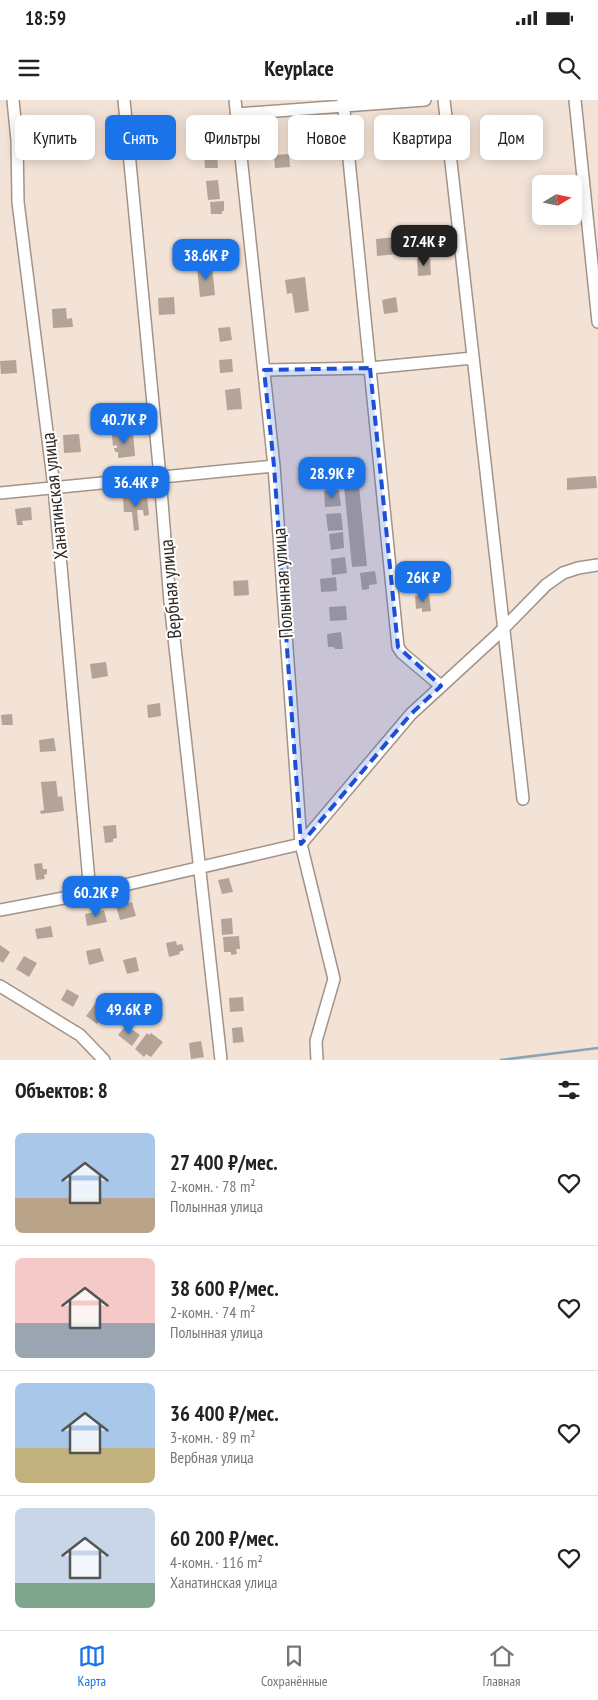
<!DOCTYPE html>
<html lang="ru">
<head>
<meta charset="utf-8">
<style>
	body { margin:0; font-family:"PT Sans Narrow",sans-serif; background:#f6f6f6; color:#222; height:100vh; display:flex; flex-direction:column; font-size:19px; white-space:nowrap }
	* { box-sizing:border-box; margin:0 }
	p { font-size:16px; color:#767676 }
	.icon { flex:none; width:28px; height:28px; fill:none; stroke:currentColor; stroke-width:2; stroke-linecap:round; stroke-linejoin:round }
	.map { position:relative; height:960px; overflow:hidden }
	.panel { display:flex; flex-direction:column; background:#fff; flex:1 }
	.panel>* { flex:none }
	.top-card { position:absolute; left:15px; top:15px; width:569px; height:45px; display:flex; gap:10px }
	.needle { width:32px; rotate:80deg }
	.buttons { position:absolute; left:532px; top:75px; display:grid; gap:10px }
	.buttons a { display:grid; place-items:center; width:50px; height:50px; border-radius:8px; background:#fff; box-shadow:0 2px 12px #0003; font-size:25px }
	.price { position:absolute; translate:-50% -42px; padding:0 11px; border-radius:10px; background:#1a73e8; color:#fff; font-size:16px; line-height:32px; filter:drop-shadow(0 1px 2px #0008) }
	.price::after { content:''; position:absolute; left:50%; top:30px; width:15px; height:11px; margin-left:-8px; background:inherit; clip-path:polygon(0 0,100% 0,50% 100%) }
	.price.selected { background:#222; color:#fff }
	ul { padding:0; list-style:none }
	li { display:flex; align-items:center; gap:15px; height:125px; padding:0 15px }
	li+li { border-top:1px solid #e0e0e0 }
	li span { display:grid; place-items:center; flex:none; width:140px; height:100px; border-radius:8px; color:#555 }
	li>.icon { margin-inline-start:auto }
	span .icon { width:60px; height:60px; fill:#fffc; stroke-width:1 }
	li b { font-size:21px }
	h2 { display:flex; justify-content:space-between; align-items:center; height:60px; padding:0 15px; font-size:21px }
	.tag { padding:0 18px; border-radius:8px; background:#fff; box-shadow:0 2px 12px #0003; font-size:18px; line-height:45px }
	.tag.selected { background:#1a73e8; color:#fff }
	.status { display:flex; justify-content:space-between; align-items:center; height:35px; padding:0 25px; background:#fff; direction:ltr }
	.status svg { height:14px; fill:currentColor }
	header { display:flex; justify-content:space-between; align-items:center; height:65px; padding:0 15px; background:#fff; font-size:22px; font-weight:600 }
	.tabs { display:flex; justify-content:space-around; align-items:center; height:70px; border-top:1px solid #e0e0e0; background:#fff; font-size:14px; color:#767676 }
	.tabs a { display:grid; justify-items:center; gap:2px }
	.tabs .selected { color:#1a73e8 }
	.map>svg:first-child { display:block }
</style>
</head>
<body>
<div class="status"><b>18:59</b><svg viewBox="0 0 49 12"><path d="M0 12V9h3v3zM5 12V6h3v6zM10 12V3h3v9zM15 12V0h3v12zM26 1h20v11H26zM47 4h2v5h-2z"/></svg></div>
<header><svg class="icon" aria-label="menu" viewBox="0 0 24 24"><path d="M4 6h16M4 12h16M4 18h16"/></svg>Keyplace<svg class="icon" aria-label="search" viewBox="0 0 24 24"><circle cx="10" cy="10" r="6"/><path d="M15 15l6 6"/></svg></header>
<div class="map">
<svg width="598" height="960" viewBox="0 0 598 960">
	<rect width="100%" height="100%" fill="#f3e2d6"/>
	<g fill="none" stroke-linecap="round" stroke-linejoin="round">
		<path stroke="#88a4b9" stroke-width="2.5" d="M 501,960 L 598,948"/>
	</g>
	<path fill="#b4a498" d="M 213,23 L 214,38 L 199,39 L 198,24 Z
		M 217,50 L 218,68 L 205,68 L 204,51 Z
		M 289,54 L 290,67 L 275,68 L 274,55 Z
		M 218,80 L 220,99 L 208,100 L 206,81 Z
		M 224,101 L 224,111 L 222,111 L 222,114 L 211,114 L 210,102 Z
		M 396,137 L 398,154 L 377,156 L 376,139 Z
		M 430,158 L 431,175 L 418,176 L 417,159 Z
		M 212,166 L 215,195 L 200,197 L 197,167 Z
		M 305,177 L 309,211 L 295,213 L 292,193 L 287,194 L 285,180 Z
		M 174,197 L 175,214 L 159,215 L 158,198 Z
		M 396,197 L 398,212 L 384,214 L 382,200 Z
		M 66,208 L 67,219 L 72,218 L 73,227 L 53,228 L 52,209 Z
		M 230,227 L 232,240 L 220,242 L 218,228 Z
		M 232,259 L 233,272 L 220,273 L 219,260 Z
		M 16,260 L 17,273 L 1,274 L 0,261 Z
		M 240,288 L 242,309 L 227,310 L 225,290 Z
		M 133,333 L 135,356 L 118,358 L 118,352 L 115,352 L 114,348 L 117,348 L 117,345 L 113,346 L 112,335 Z
		M 79,334 L 81,352 L 64,353 L 63,335 Z
		M 359,362 L 361,379 L 346,380 L 344,364 Z
		M 596,376 L 597,388 L 567,390 L 567,378 Z
		M 359,385 L 367,466 L 352,467 L 344,386 Z
		M 339,390 L 341,406 L 325,407 L 324,391 Z
		M 147,396 L 149,415 L 144,416 L 143,410 L 137,410 L 139,430 L 134,431 L 132,412 L 124,412 L 123,398 Z
		M 31,407 L 32,420 L 22,421 L 23,425 L 17,425 L 15,409 Z
		M 341,413 L 343,430 L 328,431 L 326,414 Z
		M 343,432 L 344,448 L 331,450 L 329,434 Z
		M 345,457 L 347,473 L 332,475 L 331,459 Z
		M 375,471 L 377,484 L 369,485 L 369,489 L 362,490 L 360,473 Z
		M 336,477 L 337,491 L 321,492 L 320,479 Z
		M 248,480 L 249,495 L 234,496 L 233,481 Z
		M 429,494 L 431,511 L 422,512 L 422,508 L 416,509 L 415,496 Z
		M 346,506 L 347,520 L 330,521 L 329,507 Z
		M 341,532 L 343,549 L 335,549 L 334,547 L 328,547 L 327,534 Z
		M 106,562 L 108,576 L 92,579 L 90,564 Z
		M 160,603 L 161,616 L 148,618 L 147,605 Z
		M 12,614 L 13,625 L 2,625 L 1,615 Z
		M 54,638 L 56,651 L 40,652 L 39,640 Z
		M 56,681 L 58,697 L 62,696 L 64,711 L 41,714 L 40,711 L 44,710 L 41,682 Z
		M 116,725 L 117,738 L 113,739 L 113,742 L 105,743 L 103,726 Z
		M 42,763 L 43,769 L 47,769 L 47,774 L 44,775 L 45,779 L 36,780 L 34,764 Z
		M 229,778 L 233,792 L 222,794 L 218,780 Z
		M 132,802 L 136,816 L 120,820 L 116,806 Z
		M 104,810 L 107,822 L 87,826 L 85,814 Z
		M 232,818 L 233,834 L 222,835 L 221,819 Z
		M 51,826 L 53,837 L 37,839 L 35,829 Z
		M 239,836 L 240,849 L 236,849 L 237,854 L 231,855 L 231,852 L 224,852 L 223,837 Z
		M 176,841 L 177,845 L 182,844 L 184,850 L 179,852 L 180,854 L 169,857 L 166,843 Z
		M 0,845 L 10,852 L 3,863 L 0,861 Z
		M 100,848 L 104,861 L 89,865 L 86,851 Z
		M 24,856 L 37,863 L 29,877 L 16,869 Z
		M 136,857 L 139,871 L 127,874 L 123,860 Z
		M 67,889 L 79,896 L 73,907 L 61,900 Z
		M 243,897 L 244,911 L 230,912 L 229,898 Z
		M 95,904 L 106,911 L 97,924 L 86,916 Z
		M 126,925 L 140,935 L 132,946 L 118,935 Z
		M 242,927 L 244,942 L 233,943 L 232,928 Z
		M 147,933 L 149,935 L 151,933 L 163,942 L 151,957 L 146,954 L 144,957 L 135,949 Z
		M 201,941 L 204,957 L 191,959 L 189,943 Z"/>
	<g fill="none" stroke-linecap="round" stroke-linejoin="round">
		<defs>
			<path id="minor" d="M 13,0 L 17,40 L 18,102 L 54,387 L 90,793
				M 124,0 L 160,377 L 170,502 L 221,960
				M 235,0 L 274,366 L 301,744 L 334,879 L 316,941 L 317,960
				M 343,0 L 398,547 L 402,553 L 441,586
				M 444,0 L 523,699
				M 575,0 L 598,222
				M 237,14 L 425,0
				M 264,270 L 370,268 L 473,258
				M 0,393 L 274,366
				M 0,810 L 90,793 L 301,744 L 411,614 L 497,535 L 546,485 L 563,473 L 578,468 L 598,465
				M 0,886 L 80,935 L 104,960"/>
		</defs>
		<use href="#minor" stroke="#a39388" stroke-width="14"/>
		<use href="#minor" stroke="#fff" stroke-width="11"/>
	</g>
	<path fill="#1d4ed8" fill-opacity="0.2" stroke="#1d4ed8" stroke-width="4" stroke-dasharray="10 6" stroke-linejoin="round" d="M 370,268 L 398,547 L 441,586 L 411,614 L 301,744 L 274,366 L 264,270 Z"/>
	<g text-anchor="middle" dominant-baseline="central" stroke-width="4" stroke-linejoin="round" paint-order="stroke">
		<g font-size="19" fill="#2d2722" stroke="#fff">
			<text transform="translate(54 396) rotate(-96)">Ханатинская улица</text>
			<text transform="translate(282 483) rotate(-94)">Полынная улица</text>
			<text transform="translate(170 489) rotate(-95)">Вербная улица</text>
		</g>
	</g>
</svg>
<div class="buttons">
<a><svg class="needle" viewBox="-14 -14 28 28"><path d="M0-13l5 13h-10z" fill="#e53935"/><path d="M0 13l5-13h-10z" fill="#767676"/></svg></a>
</div>
<b class="price selected" style="left:424px;top:167px">27.4K ₽</b>
<b class="price" style="left:206px;top:181px">38.6K ₽</b>
<b class="price" style="left:124px;top:345px">40.7K ₽</b>
<b class="price" style="left:332px;top:399px">28.9K ₽</b>
<b class="price" style="left:136px;top:408px">36.4K ₽</b>
<b class="price" style="left:423px;top:503px">26K ₽</b>
<b class="price" style="left:96px;top:818px">60.2K ₽</b>
<b class="price" style="left:129px;top:935px">49.6K ₽</b>
<div class="top-card">
<a class="tag">Купить</a>
<a class="tag selected">Снять</a>
<a class="tag">Фильтры</a>
<a class="tag">Новое</a>
<a class="tag">Квартира</a>
<a class="tag">Дом</a>
</div>
</div>
<section class="panel">
<h2>Объектов: 8<svg class="icon" aria-label="filters" viewBox="0 0 24 24"><path d="M4 7h16M4 17h16"/><circle cx="9" cy="7" r="2"/><circle cx="15" cy="17" r="2"/></svg></h2>
<ul>
<li><span style="background:linear-gradient(#a9c7e8 65%,#b9a48a 0)"><svg class="icon" aria-label="home" viewBox="0 0 24 24"><path d="M3 11l9-7 9 7M6 9v11h12V9"/></svg></span><div><b>27 400 ₽/мес.</b><p>2-комн. · 78 m²</p><p>Полынная улица</p></div><svg class="icon" aria-label="heart" viewBox="0 0 24 24"><path d="M12 20l-8-8c-3-5 5-10 8-4 3-6 11-1 8 4z"/></svg></li>
<li><span style="background:linear-gradient(#f6c9c9 65%,#9aa5b1 0)"><svg class="icon" aria-label="home" viewBox="0 0 24 24"><path d="M3 11l9-7 9 7M6 9v11h12V9"/></svg></span><div><b>38 600 ₽/мес.</b><p>2-комн. · 74 m²</p><p>Полынная улица</p></div><svg class="icon" aria-label="heart" viewBox="0 0 24 24"><path d="M12 20l-8-8c-3-5 5-10 8-4 3-6 11-1 8 4z"/></svg></li>
<li><span style="background:linear-gradient(#a9c7e8 65%,#c2b280 0)"><svg class="icon" aria-label="home" viewBox="0 0 24 24"><path d="M3 11l9-7 9 7M6 9v11h12V9"/></svg></span><div><b>36 400 ₽/мес.</b><p>3-комн. · 89 m²</p><p>Вербная улица</p></div><svg class="icon" aria-label="heart" viewBox="0 0 24 24"><path d="M12 20l-8-8c-3-5 5-10 8-4 3-6 11-1 8 4z"/></svg></li>
<li><span style="background:linear-gradient(#c9d6e8 75%,#7fa58c 0)"><svg class="icon" aria-label="home" viewBox="0 0 24 24"><path d="M3 11l9-7 9 7M6 9v11h12V9"/></svg></span><div><b>60 200 ₽/мес.</b><p>4-комн. · 116 m²</p><p>Ханатинская улица</p></div><svg class="icon" aria-label="heart" viewBox="0 0 24 24"><path d="M12 20l-8-8c-3-5 5-10 8-4 3-6 11-1 8 4z"/></svg></li>
</ul>
</section>
<nav class="tabs">
<a class="selected"><svg class="icon" aria-label="map" viewBox="0 0 24 24"><path d="M3 6l6-2 6 2 6-2v14l-6 2-6-2-6 2zM9 4v14M15 6v14"/></svg>Карта</a>
<a><svg class="icon" aria-label="saved" viewBox="0 0 24 24"><path d="M7 4h10v16l-5-4-5 4z"/></svg>Сохранённые</a>
<a><svg class="icon" aria-label="home" viewBox="0 0 24 24"><path d="M3 11l9-7 9 7M6 9v11h12V9"/></svg>Главная</a>
</nav>
</body>
</html>
